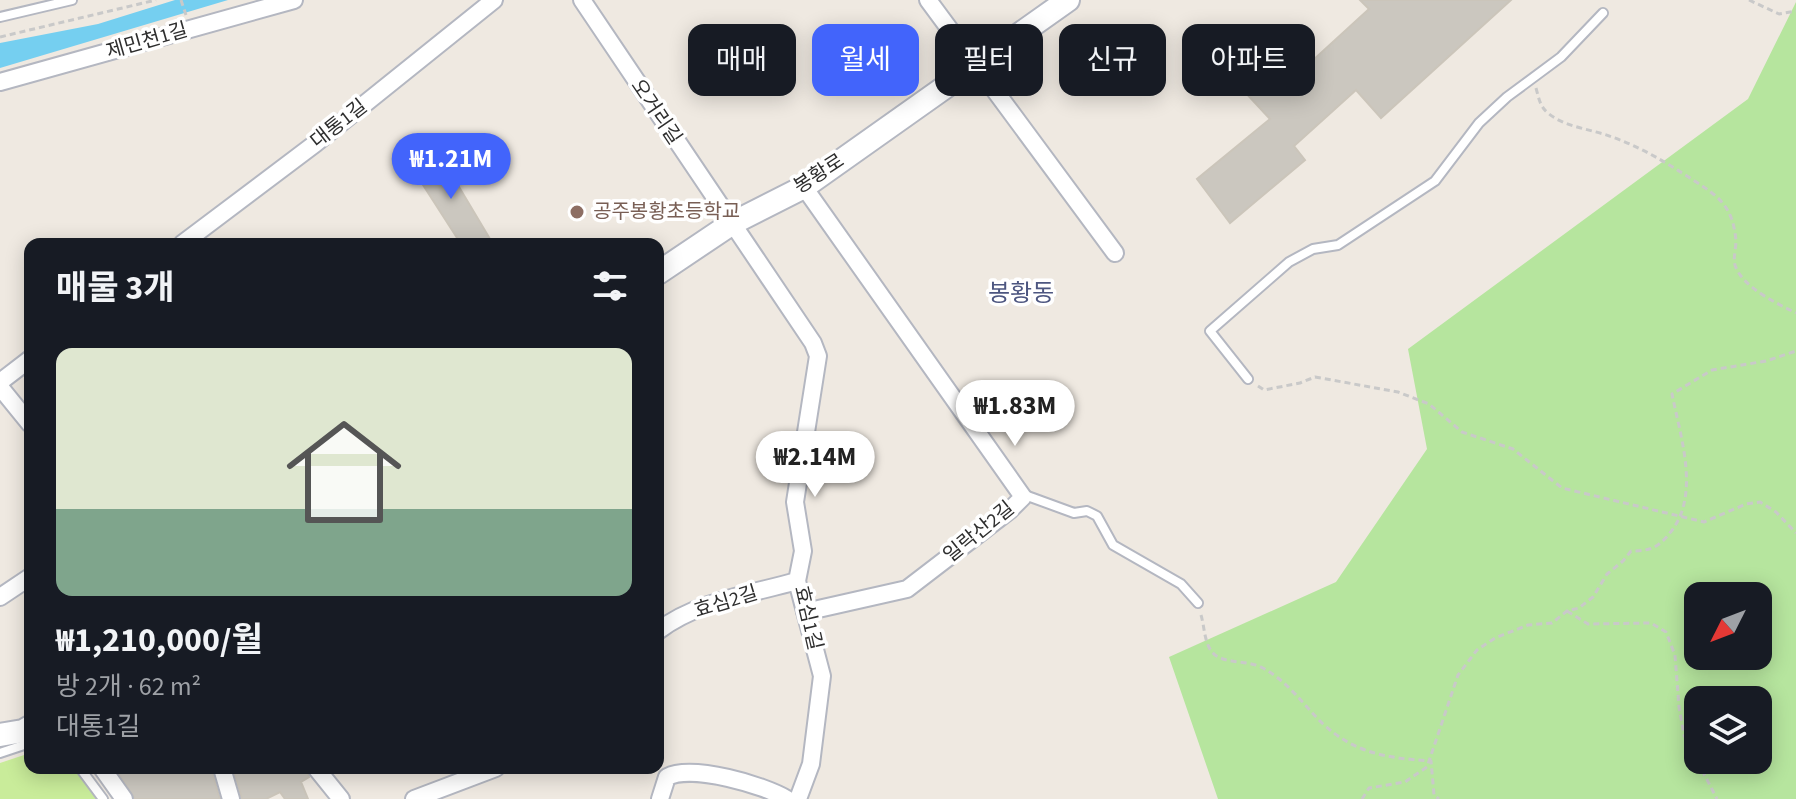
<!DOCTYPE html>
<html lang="ko">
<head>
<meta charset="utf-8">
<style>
	body { margin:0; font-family:"Source Sans 3","Noto Sans KR",sans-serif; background:#242831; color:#f1f3f6; height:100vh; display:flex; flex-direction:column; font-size:30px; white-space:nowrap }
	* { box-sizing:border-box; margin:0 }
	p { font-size:26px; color:#9ea1a6 }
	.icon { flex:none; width:44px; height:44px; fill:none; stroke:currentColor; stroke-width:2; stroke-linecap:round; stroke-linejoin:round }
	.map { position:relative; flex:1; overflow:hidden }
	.drawer { position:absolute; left:24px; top:238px; width:640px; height:536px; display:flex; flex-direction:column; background:#171b24; border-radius:16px; box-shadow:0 4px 20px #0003 }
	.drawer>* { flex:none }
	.guide { position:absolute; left:688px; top:24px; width:760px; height:72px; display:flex; gap:16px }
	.needle { width:52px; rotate:228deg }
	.fabs { position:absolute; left:1684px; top:582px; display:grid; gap:16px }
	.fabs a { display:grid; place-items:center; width:88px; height:88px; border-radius:16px; background:#171b24; box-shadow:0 4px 20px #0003; font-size:40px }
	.price { position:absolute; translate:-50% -68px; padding:0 18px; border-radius:28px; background:#fff; color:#222; font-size:26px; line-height:52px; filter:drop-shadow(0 2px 4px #0008) }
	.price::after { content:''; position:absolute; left:50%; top:48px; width:24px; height:18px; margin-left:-12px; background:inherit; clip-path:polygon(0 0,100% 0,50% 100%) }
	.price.active { background:#4264fb; color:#fff }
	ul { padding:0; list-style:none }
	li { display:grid; align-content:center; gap:16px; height:424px; padding:0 32px }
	li span { display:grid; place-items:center; height:248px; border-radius:16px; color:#555 }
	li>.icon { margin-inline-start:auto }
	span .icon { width:144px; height:144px; fill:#fffc; stroke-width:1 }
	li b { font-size:34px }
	h2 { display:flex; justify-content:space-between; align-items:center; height:96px; padding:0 32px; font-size:34px }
	.pill { padding:0 28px; border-radius:16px; background:#171b24; box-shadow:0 4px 20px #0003; font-size:28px; line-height:72px }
	.pill.active { background:#4264fb; color:#fff }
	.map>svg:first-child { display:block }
</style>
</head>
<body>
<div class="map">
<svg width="1796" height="799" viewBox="0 0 1796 799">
	<rect width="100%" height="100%" fill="#efe9e1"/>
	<path fill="#b6e59e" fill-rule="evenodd" d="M 1796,2 L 1796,799 L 1218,799 L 1169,657 L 1336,582 L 1427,449 L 1408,349 L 1748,99 ZM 1698,596 L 1758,596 L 1758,656 L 1698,656 ZM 1698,700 L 1758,700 L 1758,760 L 1698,760 Z"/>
	<path fill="#c9ec9a" d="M 30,753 L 30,768 L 73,768 L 98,799 L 0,799 L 0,763 Z"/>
	<path fill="#75cff0" d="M 175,0 L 228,0 L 0,68 L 0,43 L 98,24 Z"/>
	<path fill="#cbc7bf" stroke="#cbc5ba" stroke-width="2" d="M 1360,0 L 1511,0 L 1381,118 L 1356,90 L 1294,146 L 1305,160 L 1230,223 L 1197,179 L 1270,119 L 1231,77 L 1282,31 L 1311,62 L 1369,9 Z
		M 437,150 L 493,244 L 461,244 L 414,171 Z
		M 115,768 L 211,768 L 220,799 L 135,799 Z
		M 233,768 L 305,768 L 309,777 L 301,782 L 308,799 L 285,799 L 280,792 L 266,799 L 242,799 Z"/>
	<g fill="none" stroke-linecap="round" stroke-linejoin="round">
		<defs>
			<path id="service" d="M 0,17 L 72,0
				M 1248,379 L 1210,331 L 1289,262 L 1313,249 L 1338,245 L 1435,181 L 1479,123 L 1507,97 L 1561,57 L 1603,13
				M 1022,494 L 1074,513 L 1087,511 L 1097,516 L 1113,545 L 1181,584 L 1198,603
				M 0,753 L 30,743
				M 80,768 L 103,799"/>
			<path id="minor" d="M 582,0 L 813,343 L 818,356 L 795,502 L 803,551 L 797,581 L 822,676 L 811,764 L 798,799
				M 928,0 L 1115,253
				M 0,82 L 294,0
				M 804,187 L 1023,497 L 1010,510 L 907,589 L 805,612
				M 182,244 L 316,143 L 494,0
				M 0,382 L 30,359
				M 0,387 L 30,424
				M 0,597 L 30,577
				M 658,631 C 697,601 751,594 797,581
				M 102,768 L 124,799
				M 222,768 L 231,799
				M 316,768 L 341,799
				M 414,799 L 496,768
				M 660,799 L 667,777 C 692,764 764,785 787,799"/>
			<path id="secondary" d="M 658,273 L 731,224 L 804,187 L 1068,0
				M 0,735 L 23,731 L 30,727"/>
		</defs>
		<use href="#service" stroke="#b4b7c1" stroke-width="12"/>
		<use href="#minor" stroke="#b4b7c1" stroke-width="20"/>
		<use href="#secondary" stroke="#b4b7c1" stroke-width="26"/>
		<path stroke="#c9c9c9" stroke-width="3" stroke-dasharray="6 4" stroke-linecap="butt" d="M 181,0 L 186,15
			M 1749,0 L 1779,14 L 1796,11
			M 0,37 L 156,0
			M 1536,88 C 1539,99 1540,107 1549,114 C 1567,128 1592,129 1612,137 C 1641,147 1667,163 1693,180 C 1720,197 1733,207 1736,241 C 1736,248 1733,258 1735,265 C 1742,287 1776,303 1796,313
			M 1258,386 L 1264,390 L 1300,383 L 1315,377 L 1398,392 L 1429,404 L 1462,432 L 1513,449 L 1562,488 L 1704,522 L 1746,504 L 1760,502 L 1776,512 L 1796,533
			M 1567,611 L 1588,624 L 1651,623 L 1666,632 L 1675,655 L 1679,707 L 1684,735 L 1717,799
			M 1201,615 C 1205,628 1204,646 1215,655 C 1227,664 1249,660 1263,668 C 1287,681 1303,704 1322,723 C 1355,754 1388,758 1431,761 L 1434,795 L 1439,799
			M 1362,799 L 1369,788 L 1405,782 L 1427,767 L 1458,675 L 1477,650 L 1495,638 L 1528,625 L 1552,623 L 1567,611 L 1579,608 L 1593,597 L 1607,574 L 1623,561 L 1631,551 C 1649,551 1658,548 1669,534 C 1701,497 1681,439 1672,394 L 1712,370 L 1766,361 L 1796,351"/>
		<use href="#service" stroke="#fff" stroke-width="8"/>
		<use href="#minor" stroke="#fff" stroke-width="16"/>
		<use href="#secondary" stroke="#fff" stroke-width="22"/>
	</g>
	<circle fill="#8d6e63" stroke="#fff" stroke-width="3" cx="577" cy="212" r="8"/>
	<g text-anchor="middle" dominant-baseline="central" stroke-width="7" stroke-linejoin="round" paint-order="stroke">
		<g font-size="20" fill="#2e2e2e" stroke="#fff">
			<text transform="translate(147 41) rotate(-16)">제민천1길</text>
			<text transform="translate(656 112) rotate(56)">오거리길</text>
			<text transform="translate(339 124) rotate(-38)">대통1길</text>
			<text transform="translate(819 174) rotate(-33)">봉황로</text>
			<text transform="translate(979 532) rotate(-39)">일락산2길</text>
			<text transform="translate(726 602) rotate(-17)">효심2길</text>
			<text transform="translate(808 618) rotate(77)">효심1길</text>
		</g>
		<g font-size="20" fill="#785e54" stroke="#fff" text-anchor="start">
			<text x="593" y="212">공주봉황초등학교</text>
		</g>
		<g font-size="24" fill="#4d5680" stroke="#fff">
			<text x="1021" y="293">봉황동</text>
		</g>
	</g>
</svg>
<div class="fabs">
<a><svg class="needle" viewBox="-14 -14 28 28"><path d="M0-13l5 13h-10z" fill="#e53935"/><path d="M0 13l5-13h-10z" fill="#9ea1a6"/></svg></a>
<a><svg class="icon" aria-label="layers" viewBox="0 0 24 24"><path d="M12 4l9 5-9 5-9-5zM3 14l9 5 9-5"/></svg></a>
</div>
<b class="price active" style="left:451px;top:201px">₩1.21M</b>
<b class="price" style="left:1015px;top:448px">₩1.83M</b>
<b class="price" style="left:815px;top:499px">₩2.14M</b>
<div class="guide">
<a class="pill">매매</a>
<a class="pill active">월세</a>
<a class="pill">필터</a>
<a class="pill">신규</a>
<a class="pill">아파트</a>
</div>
<section class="drawer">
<h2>매물 3개<svg class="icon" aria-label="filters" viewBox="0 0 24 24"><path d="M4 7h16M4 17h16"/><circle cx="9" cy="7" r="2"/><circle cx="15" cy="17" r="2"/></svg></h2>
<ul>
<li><span style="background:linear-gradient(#dfe7d0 65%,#7fa58c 0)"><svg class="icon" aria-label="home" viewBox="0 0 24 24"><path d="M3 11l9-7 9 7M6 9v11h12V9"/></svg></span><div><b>₩1,210,000/월</b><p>방 2개 · 62 m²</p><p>대통1길</p></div></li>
</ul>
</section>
</div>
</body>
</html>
